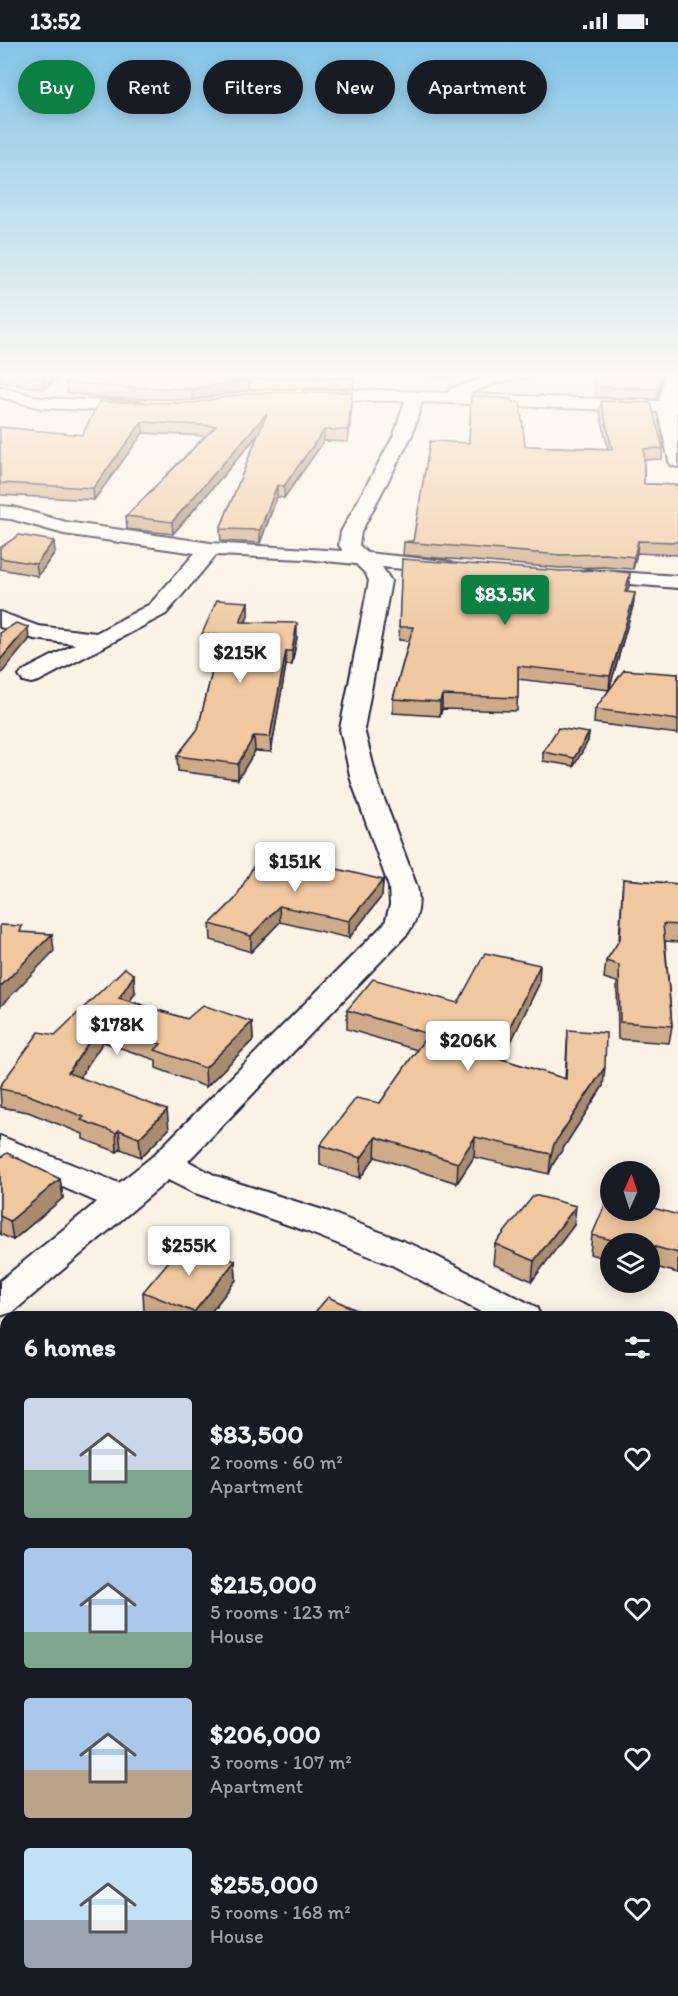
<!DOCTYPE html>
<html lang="en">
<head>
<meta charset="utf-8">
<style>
	body { margin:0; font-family:Itim,sans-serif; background:#20242c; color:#f1f3f6; height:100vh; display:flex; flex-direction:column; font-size:22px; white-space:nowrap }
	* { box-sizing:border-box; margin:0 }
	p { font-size:20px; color:#9ea1a6 }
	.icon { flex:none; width:33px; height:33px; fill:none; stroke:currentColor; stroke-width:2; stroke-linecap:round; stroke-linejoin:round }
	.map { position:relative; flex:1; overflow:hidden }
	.drawer { position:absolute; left:0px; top:1269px; width:678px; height:686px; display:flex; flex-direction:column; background:#171b24; border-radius:18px 18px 0 0; box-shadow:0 3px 15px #0003 }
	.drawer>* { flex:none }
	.guide { position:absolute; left:18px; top:18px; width:642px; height:54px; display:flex; gap:12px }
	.needle { width:39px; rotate:3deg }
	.buttons { position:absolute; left:600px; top:1119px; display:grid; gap:12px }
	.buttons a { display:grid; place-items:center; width:60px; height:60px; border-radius:50%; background:#171b24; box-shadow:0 3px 15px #0003; font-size:30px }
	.price { position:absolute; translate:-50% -51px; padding:0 14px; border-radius:6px; background:#fff; color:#222; font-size:20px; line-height:39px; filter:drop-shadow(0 2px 3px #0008) }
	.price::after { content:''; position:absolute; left:50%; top:36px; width:18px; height:14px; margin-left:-9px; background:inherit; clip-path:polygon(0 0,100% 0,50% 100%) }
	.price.on { background:#0b8043; color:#fff }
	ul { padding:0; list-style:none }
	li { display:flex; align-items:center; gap:18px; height:150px; padding:0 24px }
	li span { display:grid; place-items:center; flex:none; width:168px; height:120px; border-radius:6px; color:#555 }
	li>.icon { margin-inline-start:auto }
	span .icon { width:72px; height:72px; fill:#fffc; stroke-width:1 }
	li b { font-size:26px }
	h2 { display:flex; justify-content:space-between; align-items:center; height:72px; padding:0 24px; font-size:26px }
	.chip { padding:0 21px; border-radius:27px; background:#171b24; box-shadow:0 3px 15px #0003; font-size:21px; line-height:54px }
	.chip.on { background:#0b8043; color:#fff }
	.status { display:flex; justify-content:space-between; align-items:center; height:42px; padding:0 30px; background:#171b24; direction:ltr }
	.status svg { height:16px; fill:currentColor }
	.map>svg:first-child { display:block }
</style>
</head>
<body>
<div class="status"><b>13:52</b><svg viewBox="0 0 49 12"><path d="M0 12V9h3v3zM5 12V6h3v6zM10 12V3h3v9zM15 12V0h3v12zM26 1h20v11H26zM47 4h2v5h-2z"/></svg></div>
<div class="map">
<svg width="678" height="1954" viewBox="0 0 678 1954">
	<rect width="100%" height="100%" fill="#faf2e5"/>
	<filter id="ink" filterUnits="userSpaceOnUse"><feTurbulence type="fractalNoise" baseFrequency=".0167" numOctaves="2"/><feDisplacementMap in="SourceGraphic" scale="12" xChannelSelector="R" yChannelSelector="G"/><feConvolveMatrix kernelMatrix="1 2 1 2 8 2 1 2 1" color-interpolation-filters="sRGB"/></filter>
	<g filter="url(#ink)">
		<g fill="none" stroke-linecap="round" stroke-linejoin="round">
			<defs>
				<path id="minor" d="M 503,330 L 539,330 L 537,333 L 497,341 L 468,352 L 659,359 L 665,330 L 678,330 L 676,360 L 678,360 L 678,370 L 676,370 L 678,380 L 678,425 L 671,423 L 669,419 L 658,370 L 422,360 L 412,393 L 361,490 L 359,503 L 367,511 L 445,519 L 452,521 L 455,525 L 452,529 L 445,531 L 382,525 L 391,539 L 364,687 L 377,738 L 417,845 C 421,862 418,877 408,891 L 188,1119 L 216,1134 L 329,1170 L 418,1205 L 536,1265 L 541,1275 L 490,1275 L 392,1223 L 303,1188 L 192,1150 L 168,1138 L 13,1270 L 0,1274 L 0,1239 L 97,1160 L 0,1118 L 0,1094 L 119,1141 L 153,1114 L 385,881 L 390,863 L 389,845 L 351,738 L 340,687 L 369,539 L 366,532 L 356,522 L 305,517 L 216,513 L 166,572 L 39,639 L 31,641 L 23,639 L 19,634 L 23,629 L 75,602 L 34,597 L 0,585 L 0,570 L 38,584 L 96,591 L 150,562 L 195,511 L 64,492 L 11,477 L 0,476 L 0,464 L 13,465 L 66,480 L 210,501 L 343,509 L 339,503 L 341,490 L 394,393 L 405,359 L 310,358 L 304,357 L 302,353 L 304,349 L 378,348 L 448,351 L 450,347 Z
					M 0,345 L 41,356 L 138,360 L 144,361 L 147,365 L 144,369 L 138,370 L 41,366 L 0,355 Z
					M 587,528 L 678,534 L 678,546 L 580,538 L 576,534 L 580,530 Z
					M 672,1341 L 678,1343 L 678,1376 L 672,1374 Z
					M 0,1482 L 6,1484 L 6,1521 L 0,1519 Z"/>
			</defs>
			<use href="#minor" stroke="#22223b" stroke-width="4"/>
			<use href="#minor" fill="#fdfcf7" fill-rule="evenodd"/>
		</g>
		<path fill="#ceac89" stroke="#22223b" stroke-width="1.5" d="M 0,330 L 66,330 L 44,347 L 0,340 Z
			M 427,330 L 471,330 L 471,334 L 430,336 Z
			M 592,330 L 663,330 L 657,357 L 596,355 L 592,336 Z
			M 355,336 L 354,346 L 249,348 L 193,358 L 108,356 L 67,351 L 66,340 Z
			M 601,359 L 663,406 L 662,417 L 644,418 L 644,442 L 678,443 L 678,513 L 637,511 L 633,527 L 604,525 L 560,526 L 403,513 L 404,500 L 413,499 L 469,401 L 512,360 L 525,404 L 608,407 L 600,370 Z
			M 192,361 L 352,361 L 348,400 L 324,399 L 284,456 L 277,455 L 260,501 L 221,499 L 220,487 L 258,393 L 173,492 L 127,487 L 126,474 L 205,394 L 143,391 L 94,458 L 0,453 L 0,385 L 82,393 Z
			M 0,506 L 55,510 L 38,534 L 0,527 Z
			M 402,517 L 629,544 L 627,550 L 635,551 L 633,564 L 609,648 L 518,637 L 517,669 L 442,667 L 440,674 L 393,671 L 393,657 L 409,599 L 399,598 Z
			M 248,560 L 248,573 L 246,580 L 297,595 L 292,623 L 286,623 L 271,710 L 255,709 L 238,737 L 178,729 L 177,714 L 198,687 L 218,607 L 202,606 L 202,592 Z
			M 678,632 L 678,692 L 594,681 L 595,667 Z
			M 589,691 L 588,699 L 574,724 L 543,719 L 543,710 Z
			M 623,837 L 678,842 L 678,900 L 665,899 L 672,984 L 669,1001 L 618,997 L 617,940 L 604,936 L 606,919 L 619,899 Z
			M 383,838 L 382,854 L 349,896 L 280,880 L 251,910 L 211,898 L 210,882 Z
			M 539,942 L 502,1017 L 565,1037 L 568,988 L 603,1044 L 553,1122 L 549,1132 L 474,1115 L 457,1141 L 375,1115 L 360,1136 L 320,1123 L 320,1103 L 380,1061 L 417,1008 L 347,987 L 347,968 L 458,961 Z
			M 135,951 L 130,959 L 187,977 L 252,980 L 253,998 L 206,1045 L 156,1026 L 156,1018 L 103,1000 L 79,1035 L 169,1087 L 141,1115 L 121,1107 L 117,1110 L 83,1097 L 83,1092 L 28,1070 L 1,1065 L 0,1044 L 55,993 Z
			M 0,1116 L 60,1137 L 63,1156 L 13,1198 L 0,1192 Z
			M 678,1173 L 678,1231 L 652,1224 L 650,1232 L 650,1202 L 610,1202 L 610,1231 L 608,1231 L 610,1218 L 590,1212 L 592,1193 Z
			M 574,1183 L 532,1239 L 493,1222 L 495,1202 Z
			M 235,1219 L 236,1238 L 207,1275 L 159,1275 L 144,1269 L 143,1250 Z
			M 6,1387 L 6,1479 L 0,1477 L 0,1397 Z
			M 672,1664 L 678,1668 L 678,1789 L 672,1784 Z
			M 0,1740 L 6,1743 L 6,1948 L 1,1864 L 0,1864 Z"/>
		<path fill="#a78c6f" stroke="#22223b" stroke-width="1.5" d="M 51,330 L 66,330 L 44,347 L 43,336 Z
			M 662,330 L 663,330 L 657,357 L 658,347 Z
			M 249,337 L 249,348 L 193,358 L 192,347 Z
			M 352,350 L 352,361 L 348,400 L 348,388 Z
			M 267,371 L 267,382 L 173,492 L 172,480 Z
			M 142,380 L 143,391 L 94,458 L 93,446 Z
			M 324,388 L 324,399 L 284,456 L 284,444 Z
			M 277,443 L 277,455 L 260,501 L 260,488 Z
			M 54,499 L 55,510 L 38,534 L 36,522 Z
			M 638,499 L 637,511 L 633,527 L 634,515 Z
			M 630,531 L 629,544 L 623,563 L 625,550 Z
			M 635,551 L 633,564 L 609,648 L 610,634 Z
			M 248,560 L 248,573 L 240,594 L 240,580 Z
			M 297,581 L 297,595 L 292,623 L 292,609 Z
			M 28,585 L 29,598 L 0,633 L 0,618 Z
			M 286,609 L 286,623 L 271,710 L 270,695 Z
			M 442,653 L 442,667 L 440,674 L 440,660 Z
			M 589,691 L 588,699 L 574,724 L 574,716 Z
			M 254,694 L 255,709 L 238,737 L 238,722 Z
			M 383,838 L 382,854 L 349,896 L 349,879 Z
			M 279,864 L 280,880 L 251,910 L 251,894 Z
			M 52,892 L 54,909 L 0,965 L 0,945 Z
			M 540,923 L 539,942 L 494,1035 L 495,1015 Z
			M 134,933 L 135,951 L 120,974 L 119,956 Z
			M 252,980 L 253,998 L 206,1045 L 205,1026 Z
			M 101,982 L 103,1000 L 70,1050 L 68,1031 Z
			M 605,1025 L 603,1044 L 553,1122 L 549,1132 L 551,1112 L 554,1102 Z
			M 167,1068 L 169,1087 L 141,1115 L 139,1096 Z
			M 119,1088 L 121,1107 L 117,1110 L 116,1091 Z
			M 376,1095 L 375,1115 L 360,1136 L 361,1116 Z
			M 475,1095 L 474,1115 L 457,1141 L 458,1121 Z
			M 60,1137 L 63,1156 L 13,1198 L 10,1179 Z
			M 576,1164 L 574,1183 L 532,1239 L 534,1219 Z
			M 655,1205 L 652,1224 L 650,1232 L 650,1220 Z
			M 235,1219 L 236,1238 L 207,1275 L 194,1275 L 194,1270 Z
			M 6,1658 L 6,1689 L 0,1701 L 0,1670 Z
			M 110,1948 L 124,1948 L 121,1954 L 107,1954 Z"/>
		<path fill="#efc89f" stroke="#22223b" stroke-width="1.5" d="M 3,330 L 51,330 L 43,336 Z
			M 77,330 L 354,330 L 354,335 L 249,337 L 192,347 L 107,345 L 66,340 Z
			M 593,330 L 662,330 L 658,347 L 597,345 Z
			M 352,350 L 348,388 L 324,388 L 284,444 L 277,443 L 260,488 L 220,487 L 267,371 L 172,480 L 126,474 L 216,384 L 142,380 L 93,446 L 0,441 L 0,385 L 82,393 L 99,360 L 192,361 L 249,351 Z
			M 471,354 L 512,357 L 512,360 L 520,360 L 525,404 L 612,407 L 601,359 L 651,361 L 663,406 L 644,407 L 644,442 L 678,443 L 678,500 L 638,499 L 634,515 L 605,512 L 561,513 L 404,500 L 413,499 L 430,399 L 469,401 Z
			M 19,493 L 54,499 L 36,522 L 0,516 L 0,506 Z
			M 402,517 L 561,529 L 605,528 L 630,531 L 625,550 L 635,551 L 610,634 L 518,624 L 518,656 L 442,653 L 440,660 L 393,657 L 413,585 L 399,585 Z
			M 217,558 L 248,560 L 240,580 L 297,581 L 292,609 L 286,609 L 270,695 L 254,694 L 238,722 L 177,714 L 198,687 L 221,593 L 202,592 Z
			M 16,581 L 28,585 L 0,618 L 0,591 Z
			M 624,628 L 678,632 L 678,678 L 595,667 Z
			M 558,686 L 589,691 L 574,716 L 543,710 Z
			M 262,809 L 383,838 L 349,879 L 279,864 L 251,894 L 210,882 L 235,857 Z
			M 623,837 L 678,842 L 678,883 L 663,882 L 672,984 L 620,980 L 619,923 L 606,919 L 620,897 Z
			M 0,883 L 22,884 L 20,890 L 52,892 L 0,945 Z
			M 485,911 L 540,923 L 495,1015 L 566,1037 L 568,988 L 606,991 L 605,1025 L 554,1102 L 551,1112 L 475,1095 L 458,1121 L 376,1095 L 361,1116 L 320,1103 L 356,1056 L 380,1061 L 428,992 L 347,968 L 373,937 L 458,961 Z
			M 125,926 L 134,933 L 119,956 L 187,977 L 203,963 L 252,980 L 205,1026 L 155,1008 L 161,1002 L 101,982 L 68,1031 L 167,1068 L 139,1096 L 119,1088 L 116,1091 L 81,1078 L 84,1075 L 26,1052 L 0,1047 L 0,1044 L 39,990 L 55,993 Z
			M 7,1111 L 60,1137 L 10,1179 L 0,1174 L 0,1116 Z
			M 534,1153 L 576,1164 L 534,1219 L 495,1202 Z
			M 609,1154 L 610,1155 L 610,1168 L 650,1168 L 650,1165 L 678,1173 L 678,1211 L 655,1205 L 650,1220 L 650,1202 L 615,1202 L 616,1199 L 592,1193 Z
			M 185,1200 L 235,1219 L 194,1270 L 143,1250 Z
			M 328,1255 L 372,1275 L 311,1275 Z
			M 6,1387 L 6,1457 L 0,1455 L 0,1397 Z
			M 0,1645 L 6,1646 L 6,1658 L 0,1670 Z
			M 672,1664 L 678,1668 L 678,1768 L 672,1763 Z
			M 0,1740 L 6,1743 L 6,1848 L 0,1845 Z
			M 6,1856 L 6,1948 L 110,1948 L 107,1954 L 0,1954 L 0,1866 Z"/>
	</g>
	<linearGradient id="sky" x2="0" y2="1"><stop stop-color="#84c5e8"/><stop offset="0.55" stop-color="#fdf9f3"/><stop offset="1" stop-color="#fdf9f3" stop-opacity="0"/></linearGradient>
	<rect width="678" height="604" fill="url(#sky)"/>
</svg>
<div class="buttons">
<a><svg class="needle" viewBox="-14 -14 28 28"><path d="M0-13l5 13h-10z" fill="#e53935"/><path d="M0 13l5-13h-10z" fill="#9ea1a6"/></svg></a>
<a><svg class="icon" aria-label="layers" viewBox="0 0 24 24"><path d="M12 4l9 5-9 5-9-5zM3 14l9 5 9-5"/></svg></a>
</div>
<b class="price on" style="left:505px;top:584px">$83.5K</b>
<b class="price" style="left:240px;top:642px">$215K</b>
<b class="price" style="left:295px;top:851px">$151K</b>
<b class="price" style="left:117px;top:1014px">$178K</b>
<b class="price" style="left:468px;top:1030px">$206K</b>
<b class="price" style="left:189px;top:1235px">$255K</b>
<div class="guide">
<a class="chip on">Buy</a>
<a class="chip">Rent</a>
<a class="chip">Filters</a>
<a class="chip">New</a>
<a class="chip">Apartment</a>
</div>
<section class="drawer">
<h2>6 homes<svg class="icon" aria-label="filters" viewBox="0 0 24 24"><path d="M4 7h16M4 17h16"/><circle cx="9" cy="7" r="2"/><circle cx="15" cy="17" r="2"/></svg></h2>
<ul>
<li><span style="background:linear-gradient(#c9d6e8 60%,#7fa58c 0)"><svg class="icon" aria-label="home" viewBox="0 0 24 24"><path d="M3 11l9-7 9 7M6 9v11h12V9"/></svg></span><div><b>$83,500</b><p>2 rooms · 60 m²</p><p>Apartment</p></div><svg class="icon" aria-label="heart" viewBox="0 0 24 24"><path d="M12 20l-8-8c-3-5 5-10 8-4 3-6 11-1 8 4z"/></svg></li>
<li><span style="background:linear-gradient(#a9c7e8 70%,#7fa58c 0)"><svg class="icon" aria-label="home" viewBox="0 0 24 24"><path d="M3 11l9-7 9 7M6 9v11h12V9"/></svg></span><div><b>$215,000</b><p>5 rooms · 123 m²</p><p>House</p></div><svg class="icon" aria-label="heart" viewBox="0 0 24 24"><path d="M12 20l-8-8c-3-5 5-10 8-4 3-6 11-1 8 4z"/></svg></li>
<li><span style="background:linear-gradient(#a9c7e8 60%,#b9a48a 0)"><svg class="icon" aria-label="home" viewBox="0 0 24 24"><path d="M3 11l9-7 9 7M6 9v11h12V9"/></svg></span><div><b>$206,000</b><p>3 rooms · 107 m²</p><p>Apartment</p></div><svg class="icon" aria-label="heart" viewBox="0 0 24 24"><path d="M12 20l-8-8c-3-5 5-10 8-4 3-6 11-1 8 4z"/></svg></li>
<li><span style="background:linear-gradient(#bfe0f5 60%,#9aa5b1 0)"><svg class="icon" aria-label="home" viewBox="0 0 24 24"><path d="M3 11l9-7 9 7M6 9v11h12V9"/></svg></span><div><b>$255,000</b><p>5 rooms · 168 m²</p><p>House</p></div><svg class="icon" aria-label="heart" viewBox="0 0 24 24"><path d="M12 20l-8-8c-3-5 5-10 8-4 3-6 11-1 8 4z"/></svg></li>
</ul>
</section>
</div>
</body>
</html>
